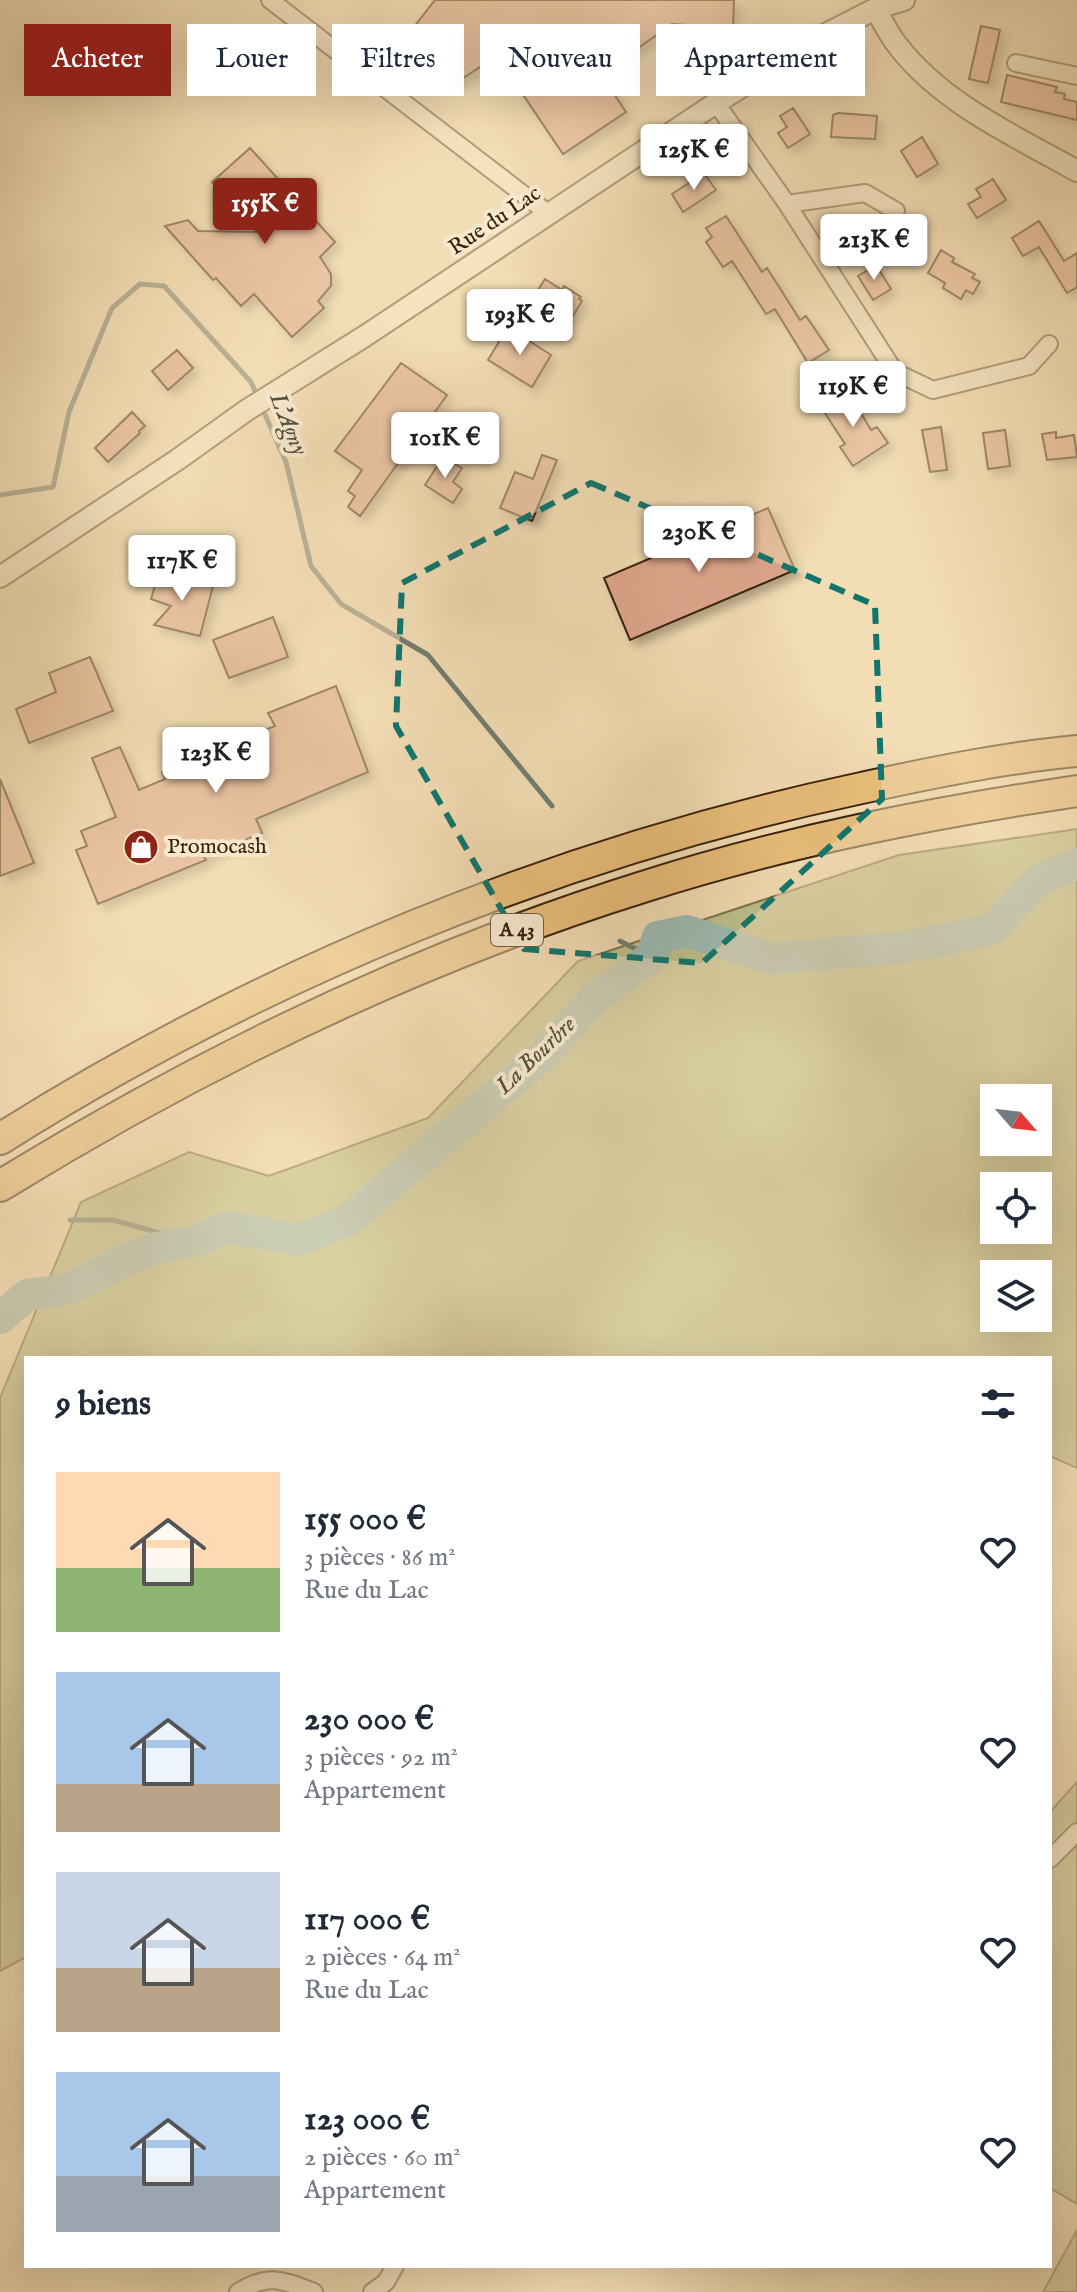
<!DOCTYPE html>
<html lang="fr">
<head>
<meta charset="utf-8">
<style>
	body { margin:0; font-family:"IM FELL English",serif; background:#f2f2f3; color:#1f2937; height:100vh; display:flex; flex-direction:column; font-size:30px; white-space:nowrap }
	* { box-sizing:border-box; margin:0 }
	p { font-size:26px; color:#747a83 }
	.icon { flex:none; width:44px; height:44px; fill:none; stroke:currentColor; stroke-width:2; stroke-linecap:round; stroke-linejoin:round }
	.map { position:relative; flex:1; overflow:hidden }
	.side { position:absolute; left:24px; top:1356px; width:1028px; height:912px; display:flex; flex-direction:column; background:#fff; border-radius:0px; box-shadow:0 8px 32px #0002 }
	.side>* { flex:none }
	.banner { position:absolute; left:24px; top:24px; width:1030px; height:72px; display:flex; gap:16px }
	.needle { width:52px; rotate:118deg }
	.tools { position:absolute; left:980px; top:1084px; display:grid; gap:16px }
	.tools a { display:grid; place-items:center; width:72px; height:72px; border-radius:0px; background:#fff; box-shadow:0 8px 32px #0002; font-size:40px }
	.price { position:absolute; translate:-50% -68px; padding:0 18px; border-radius:8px; background:#fff; color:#222; font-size:26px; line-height:52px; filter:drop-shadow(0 2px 4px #0008) }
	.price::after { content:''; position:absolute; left:50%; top:48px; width:24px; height:18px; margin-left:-12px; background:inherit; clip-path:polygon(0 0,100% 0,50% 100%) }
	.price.on { background:#8f2418; color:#fff }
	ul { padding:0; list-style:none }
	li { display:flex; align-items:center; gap:24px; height:200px; padding:0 32px }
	li span { display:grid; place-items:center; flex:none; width:224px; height:160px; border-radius:0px; color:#555 }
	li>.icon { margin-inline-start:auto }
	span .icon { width:96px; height:96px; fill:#fffc; stroke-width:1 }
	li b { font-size:34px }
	h2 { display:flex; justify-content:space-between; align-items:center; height:96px; padding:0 32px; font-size:34px }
	.pill { padding:0 28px; border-radius:0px; background:#fff; box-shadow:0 8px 32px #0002; font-size:28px; line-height:72px }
	.pill.on { background:#8f2418; color:#fff }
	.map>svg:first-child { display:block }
</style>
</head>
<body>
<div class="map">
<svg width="1077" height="2292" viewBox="0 0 1077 2292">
	<defs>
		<filter id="shadow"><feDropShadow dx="6" dy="6" stdDeviation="4" flood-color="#0004"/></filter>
	</defs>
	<rect width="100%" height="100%" fill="#f3ddb5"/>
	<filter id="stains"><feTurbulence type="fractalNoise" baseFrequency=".0025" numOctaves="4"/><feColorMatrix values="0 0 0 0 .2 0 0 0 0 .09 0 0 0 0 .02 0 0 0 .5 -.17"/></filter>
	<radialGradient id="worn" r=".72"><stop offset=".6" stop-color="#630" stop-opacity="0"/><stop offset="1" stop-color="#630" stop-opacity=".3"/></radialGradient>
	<path fill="#bdc08c" stroke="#7a704c" stroke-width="2" fill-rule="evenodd" d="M 1077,829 L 1077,1468 L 1050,1456 L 1050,1358 L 26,1358 L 26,1957 L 0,1971 L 0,1398 L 81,1202 L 189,1152 L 269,1176 L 428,1118 L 578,961 L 899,855 ZM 1038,1098 L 1038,1142 L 994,1142 L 994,1098 ZM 1038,1186 L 1038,1230 L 994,1230 L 994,1186 ZM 994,1274 L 1038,1274 L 1038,1318 L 994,1318 Z
		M 1077,1782 L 1077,2204 L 1050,2188 L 1050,1812 Z
		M 1077,2230 L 1077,2292 L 1043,2292 Z"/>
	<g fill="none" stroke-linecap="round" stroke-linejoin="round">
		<path stroke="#737d70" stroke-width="5" d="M 262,408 L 286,462 L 311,566 L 341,604 L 428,655 L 552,806
			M 0,495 L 53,487 L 69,412 L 112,308 L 140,284 L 164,286 L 251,382 L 258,398
			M 620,941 L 651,957
			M 70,1220 L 113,1220 L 192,1242"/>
		<path stroke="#9cbbb3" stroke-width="32" d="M 0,1318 L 27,1295 L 69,1289 L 121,1262 L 156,1248 L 192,1242 L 229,1227 L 297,1240 L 347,1221 L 543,1055 L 595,998 L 651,957 L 658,937 L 687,931 L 771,959 L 906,947 L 991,930 L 1041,878 L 1077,864"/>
	</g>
	<path fill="#dfa68d" stroke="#36210b" stroke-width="2" filter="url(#shadow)" d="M 435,0 L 734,0 L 733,27 L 718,26 L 717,36 L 703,35 L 703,26 L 672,24 L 631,53 L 613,25 L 582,46 L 626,112 L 563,154 L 497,56 L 454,84 L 436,58 L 425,72 L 396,50 Z
		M 981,26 L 1000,30 L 988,83 L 969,79 Z
		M 1007,75 L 1057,87 L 1055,92 L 1065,94 L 1064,99 L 1077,102 L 1077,120 L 1001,102 Z
		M 793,108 L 810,134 L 788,148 L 778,133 L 787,127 L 780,116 Z
		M 838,113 L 877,116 L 875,139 L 831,137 L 833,115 Z
		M 922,137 L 938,164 L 917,177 L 901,151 Z
		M 250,148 L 335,242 L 320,257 L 331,274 L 331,286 L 318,301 L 324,308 L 292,337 L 254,294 L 241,306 L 216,278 L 213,280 L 165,226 L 188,220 L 198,231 L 257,232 L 212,182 Z
		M 704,173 L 716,190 L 683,212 L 672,194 Z
		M 993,179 L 1006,200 L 977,218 L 968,204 L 981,197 L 976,189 Z
		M 726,216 L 762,272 L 767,268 L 800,320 L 806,316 L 829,350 L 808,363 L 775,309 L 766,314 L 732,261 L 723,267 L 706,242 L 712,237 L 706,228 Z
		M 1039,221 L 1064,261 L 1077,253 L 1077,287 L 1067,293 L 1039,247 L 1023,256 L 1012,238 Z
		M 941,250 L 954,258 L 952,262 L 975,274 L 972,278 L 980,282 L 973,294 L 966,290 L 961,299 L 943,288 L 945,283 L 928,273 Z
		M 876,265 L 891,289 L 873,300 L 858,276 Z
		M 545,279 L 562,290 L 564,286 L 581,297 L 579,299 L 582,301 L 571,319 L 533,298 Z
		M 508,327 L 551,355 L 532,387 L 488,360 Z
		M 177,350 L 193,368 L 168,390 L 152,371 Z
		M 401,363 L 447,395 L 360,516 L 348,507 L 355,496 L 348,491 L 362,470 L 335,451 Z
		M 847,390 L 871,430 L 877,427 L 888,443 L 853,466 L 840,447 L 845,444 L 821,407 Z
		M 132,412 L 145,426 L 139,431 L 140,433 L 108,462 L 95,448 Z
		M 941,427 L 947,470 L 930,472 L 922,430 Z
		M 1005,430 L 1010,466 L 988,469 L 983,433 Z
		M 1056,432 L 1056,438 L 1074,435 L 1077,457 L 1047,460 L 1042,434 Z
		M 542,455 L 557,460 L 532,521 L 500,508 L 515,472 L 533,479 Z
		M 443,457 L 462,468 L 453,482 L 462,489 L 453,503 L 425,485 Z
		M 768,508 L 795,570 L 630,640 L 604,578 Z
		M 159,571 L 213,586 L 200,636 L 154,625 L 171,606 L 151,599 Z
		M 273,617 L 288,657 L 229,678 L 213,640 Z
		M 90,657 L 113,711 L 29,743 L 16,709 L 56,692 L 49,673 Z
		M 336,686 L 368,772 L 256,819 L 262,833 L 204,857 L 206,860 L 98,904 L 76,850 L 87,846 L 81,831 L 116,817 L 92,758 L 120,747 L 139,790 L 165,779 L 162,772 L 196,758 L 192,748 L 211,740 L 215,750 L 275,726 L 268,713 Z
		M 0,779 L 34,863 L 0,876 Z"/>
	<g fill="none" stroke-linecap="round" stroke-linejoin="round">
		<defs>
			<path id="minor" d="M 270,0 L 549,214
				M 1016,63 L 1077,76
				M 716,103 L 787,204 L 895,372 L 933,390 L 1029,366 L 1049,344
				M 787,204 L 865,193 L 896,211
				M 1050,1859 L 1077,1832
				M 238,2292 C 269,2273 282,2280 314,2292
				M 372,2292 L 386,2282 L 395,2266"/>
			<path id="tertiary" d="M 875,9 C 883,21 889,35 898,46 C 943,104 1015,136 1077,171
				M 0,577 L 177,460 L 247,410 L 365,336 L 716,103 L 826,34 L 875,9 L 904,0"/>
			<path id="motorway" d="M 0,1139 C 262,974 554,854 857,789 C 930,773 1003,758 1077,751
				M 0,1186 C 203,1061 418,957 646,886 C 787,841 931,813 1077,791"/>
		</defs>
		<use href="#minor" stroke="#655036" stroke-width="20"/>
		<use href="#tertiary" stroke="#655036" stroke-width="24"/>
		<use href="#motorway" stroke="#36210b" stroke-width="34"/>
		<use href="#minor" stroke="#f7e9cf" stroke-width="16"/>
		<use href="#tertiary" stroke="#f7e9cf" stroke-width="20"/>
		<use href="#motorway" stroke="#eabe7a" stroke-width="30"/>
	</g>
	<path d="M0 0H1077V2292H0ZM 591,483 L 875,605 L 882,799 L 702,963 L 524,949 L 396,726 L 402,583 Z" fill="#f3ddb5" fill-opacity=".55" fill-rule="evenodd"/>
	<path fill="none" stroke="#0f766e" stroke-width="6" stroke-dasharray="16 10" stroke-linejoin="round" d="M 591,483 L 875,605 L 882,799 L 702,963 L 524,949 L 396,726 L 402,583 Z"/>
	<defs>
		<symbol id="shop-disc" viewBox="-11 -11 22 22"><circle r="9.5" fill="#8f2418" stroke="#f7e9cf"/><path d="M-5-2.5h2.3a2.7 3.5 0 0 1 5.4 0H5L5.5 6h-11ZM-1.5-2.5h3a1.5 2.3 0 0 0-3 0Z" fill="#fff"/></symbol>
	</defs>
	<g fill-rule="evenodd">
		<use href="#shop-disc" x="121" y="827" width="40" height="40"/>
	</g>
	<g text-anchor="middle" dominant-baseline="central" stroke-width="8" stroke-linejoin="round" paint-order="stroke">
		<rect fill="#f7e9cf" stroke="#705d46" stroke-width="2" x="491" y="914" width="52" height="32" rx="6"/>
		<g font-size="20" font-weight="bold" fill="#36210b">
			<text x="517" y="930">A 43</text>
		</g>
		<g font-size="22" fill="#36210b" stroke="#f7e9cf">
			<text transform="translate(495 221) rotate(-34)">Rue du Lac</text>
		</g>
		<g font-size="22" fill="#36210b" stroke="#f7e9cf" text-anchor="start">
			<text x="167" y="847">Promocash</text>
		</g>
		<g font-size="24" font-style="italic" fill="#554f3d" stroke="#f7e9cf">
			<text transform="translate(288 424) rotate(68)">L'Agny</text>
			<text transform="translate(536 1056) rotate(-44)">La Bourbre</text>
		</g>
	</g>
	<rect width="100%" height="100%" filter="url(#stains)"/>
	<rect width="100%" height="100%" fill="url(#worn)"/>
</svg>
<div class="tools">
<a><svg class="needle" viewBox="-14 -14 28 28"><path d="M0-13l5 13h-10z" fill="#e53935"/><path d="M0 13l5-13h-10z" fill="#747a83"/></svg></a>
<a><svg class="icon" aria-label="locate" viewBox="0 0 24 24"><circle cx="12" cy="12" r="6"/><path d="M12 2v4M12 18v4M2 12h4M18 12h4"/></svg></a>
<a><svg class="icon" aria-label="layers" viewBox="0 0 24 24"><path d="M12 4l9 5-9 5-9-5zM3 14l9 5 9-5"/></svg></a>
</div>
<b class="price" style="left:694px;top:192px">125K €</b>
<b class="price on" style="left:265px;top:246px">155K €</b>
<b class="price" style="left:874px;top:282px">213K €</b>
<b class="price" style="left:520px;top:357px">193K €</b>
<b class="price" style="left:853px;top:429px">119K €</b>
<b class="price" style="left:445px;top:480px">101K €</b>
<b class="price" style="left:699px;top:574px">230K €</b>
<b class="price" style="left:182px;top:603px">117K €</b>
<b class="price" style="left:216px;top:795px">123K €</b>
<div class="banner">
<a class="pill on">Acheter</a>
<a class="pill">Louer</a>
<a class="pill">Filtres</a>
<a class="pill">Nouveau</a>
<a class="pill">Appartement</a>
</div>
<section class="side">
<h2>9 biens<svg class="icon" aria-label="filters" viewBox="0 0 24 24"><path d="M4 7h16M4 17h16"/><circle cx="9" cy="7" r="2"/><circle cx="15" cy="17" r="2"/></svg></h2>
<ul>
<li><span style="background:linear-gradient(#ffd9b3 60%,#8fb573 0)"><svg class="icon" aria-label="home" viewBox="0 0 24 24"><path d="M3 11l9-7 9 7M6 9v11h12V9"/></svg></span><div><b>155 000 €</b><p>3 pièces · 86 m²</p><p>Rue du Lac</p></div><svg class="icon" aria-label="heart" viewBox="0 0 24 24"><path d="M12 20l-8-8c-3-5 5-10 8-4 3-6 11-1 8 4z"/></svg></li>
<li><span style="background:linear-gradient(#a9c7e8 70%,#b9a48a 0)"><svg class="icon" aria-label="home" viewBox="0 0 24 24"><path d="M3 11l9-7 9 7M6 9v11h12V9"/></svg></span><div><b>230 000 €</b><p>3 pièces · 92 m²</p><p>Appartement</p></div><svg class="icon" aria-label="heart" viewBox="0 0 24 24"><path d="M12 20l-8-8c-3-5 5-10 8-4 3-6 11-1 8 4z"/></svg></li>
<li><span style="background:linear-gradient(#c9d6e8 60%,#b9a48a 0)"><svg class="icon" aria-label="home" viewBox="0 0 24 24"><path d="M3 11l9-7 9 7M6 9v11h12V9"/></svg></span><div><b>117 000 €</b><p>2 pièces · 64 m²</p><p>Rue du Lac</p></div><svg class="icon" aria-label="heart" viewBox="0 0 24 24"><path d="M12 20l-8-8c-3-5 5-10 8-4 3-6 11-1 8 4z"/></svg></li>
<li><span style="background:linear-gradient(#a9c7e8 65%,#9aa5b1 0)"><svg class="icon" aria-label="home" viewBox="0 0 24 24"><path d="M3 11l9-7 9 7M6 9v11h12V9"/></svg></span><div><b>123 000 €</b><p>2 pièces · 60 m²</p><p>Appartement</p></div><svg class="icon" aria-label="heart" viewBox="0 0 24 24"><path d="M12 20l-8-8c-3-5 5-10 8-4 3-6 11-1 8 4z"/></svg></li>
</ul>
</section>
</div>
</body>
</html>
